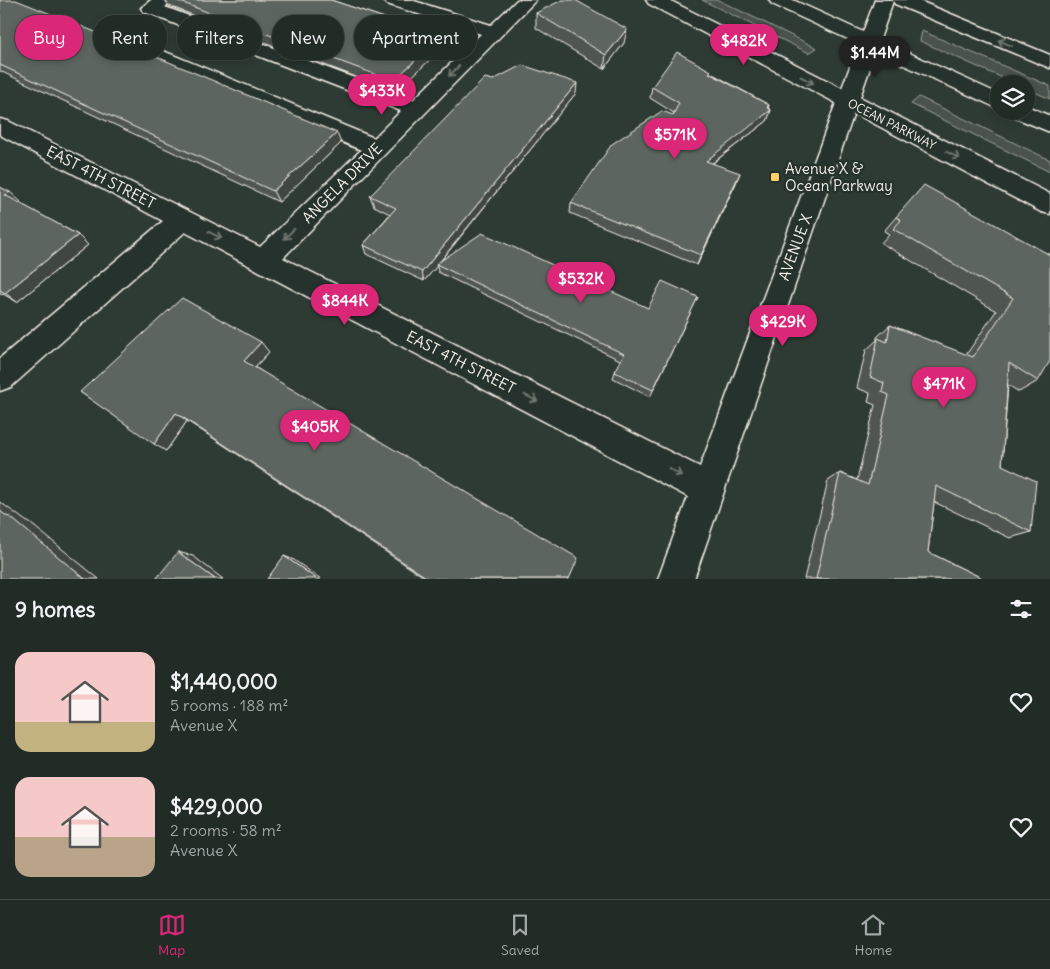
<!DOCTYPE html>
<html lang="en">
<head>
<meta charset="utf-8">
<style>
	body { margin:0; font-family:Delius,sans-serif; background:#2e3833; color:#f1f3f6; height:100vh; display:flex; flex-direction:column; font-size:19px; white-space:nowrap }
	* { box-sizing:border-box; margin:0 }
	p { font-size:16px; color:#a2a7a7 }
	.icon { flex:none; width:28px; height:28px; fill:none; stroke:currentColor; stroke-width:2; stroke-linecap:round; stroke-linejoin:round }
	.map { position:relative; height:579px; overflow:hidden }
	.drawer { display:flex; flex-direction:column; background:#222c27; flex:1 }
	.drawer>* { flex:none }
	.hud { position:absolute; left:15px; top:15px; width:500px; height:45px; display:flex; gap:10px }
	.buttons { position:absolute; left:990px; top:75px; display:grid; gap:10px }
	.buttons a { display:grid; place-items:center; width:45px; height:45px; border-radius:50%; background:#222c27; box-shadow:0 2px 8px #0003,0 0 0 1px #3f4844; font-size:25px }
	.price { position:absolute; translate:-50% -42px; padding:0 11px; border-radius:18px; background:#db2777; color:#fff; font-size:16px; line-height:32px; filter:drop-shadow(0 1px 2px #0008) }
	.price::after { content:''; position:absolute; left:50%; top:30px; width:15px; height:11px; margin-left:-8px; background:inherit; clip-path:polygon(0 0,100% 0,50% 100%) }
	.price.selected { background:#222; color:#fff }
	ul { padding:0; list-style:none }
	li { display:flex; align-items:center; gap:15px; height:125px; padding:0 15px }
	li span { display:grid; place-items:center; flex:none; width:140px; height:100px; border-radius:15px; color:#555 }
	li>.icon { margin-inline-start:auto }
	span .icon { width:60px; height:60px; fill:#fffc; stroke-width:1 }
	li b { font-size:21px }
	h2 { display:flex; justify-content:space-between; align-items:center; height:60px; padding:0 15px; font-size:21px }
	.chip { padding:0 18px; border-radius:22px; background:#222c27; box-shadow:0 2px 8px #0003,0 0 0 1px #3f4844; font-size:18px; line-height:45px }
	.chip.selected { background:#db2777; color:#fff }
	.tab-bar { display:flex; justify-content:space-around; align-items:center; height:70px; border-top:1px solid #3f4844; background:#222c27; font-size:14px; color:#a2a7a7 }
	.tab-bar a { display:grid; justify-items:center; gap:2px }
	.tab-bar .selected { color:#db2777 }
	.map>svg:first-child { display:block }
</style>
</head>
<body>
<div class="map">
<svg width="1050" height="579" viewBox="0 0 1050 579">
	<rect width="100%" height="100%" fill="#2e3b34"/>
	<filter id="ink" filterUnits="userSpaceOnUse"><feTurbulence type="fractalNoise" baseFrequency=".02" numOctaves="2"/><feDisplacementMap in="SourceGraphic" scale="10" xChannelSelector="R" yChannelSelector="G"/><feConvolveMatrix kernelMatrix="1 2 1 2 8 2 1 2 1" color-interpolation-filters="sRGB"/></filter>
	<g filter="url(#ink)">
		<path fill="#48524c" stroke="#9ea29a" d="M 702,0 L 718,0 L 817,48 L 809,53 Z
			M 922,31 L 1050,86 L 1050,99 L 1026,88 L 1026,84 L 1016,84 L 920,41 Z
			M 919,97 L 1050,160 L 1050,172 L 911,104 Z"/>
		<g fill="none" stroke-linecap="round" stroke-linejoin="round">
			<defs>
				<path id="minor" d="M 151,0 L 173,0 L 165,7 L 413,100 L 481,34 L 387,4 L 384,0 L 411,0 L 491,25 L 517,0 L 536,0 L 283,258 L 700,467 L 836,103 L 649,4 L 646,0 L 669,0 L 842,88 L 875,0 L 917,0 L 1050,55 L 1050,68 L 895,4 L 893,1 L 860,97 L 1050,194 L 1050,214 L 1041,212 L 854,113 L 694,579 L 658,579 L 688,497 L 185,232 L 11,387 L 0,391 L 0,358 L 163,221 L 0,135 L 0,119 L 8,121 L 260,247 L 361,150 L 103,40 L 100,36 L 103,32 L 110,30 L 117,32 L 374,138 L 401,111 L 144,12 L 141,8 Z"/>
				<path id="major" d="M 769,0 L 793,0 L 999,94 L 999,109 L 772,4 Z
					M 1027,106 L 1050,116 L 1050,132 L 1011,116 L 1008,111 L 1026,111 Z"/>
			</defs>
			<use href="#minor" stroke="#f4f1e8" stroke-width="3"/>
			<use href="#major" stroke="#f4f1e8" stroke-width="3"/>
			<use href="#minor" fill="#26332d" fill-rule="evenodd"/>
			<use href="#major" fill="#26332d" fill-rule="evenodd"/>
		</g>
		<path fill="#4f5751" stroke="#f4f1e8" d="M 0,0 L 341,143 L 279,202 L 0,71 Z
			M 165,0 L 331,0 L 441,37 L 442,48 L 396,92 L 169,6 Z
			M 536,13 L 624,43 L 604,69 L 536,28 Z
			M 711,73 L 769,105 L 768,108 L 771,110 L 767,121 L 713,163 L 736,183 L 697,265 L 570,213 L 571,203 L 673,115 L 674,113 L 650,98 L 652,87 Z
			M 493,80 L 576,93 L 441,261 L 648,308 L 698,297 L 650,397 L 613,378 L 615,372 L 620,360 L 438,272 L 437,266 L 424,281 L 366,254 L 363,245 L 390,214 L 374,206 L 370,196 Z
			M 0,187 L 21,202 L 19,203 L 78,235 L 88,245 L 17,302 L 3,294 L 2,295 L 0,294 Z
			M 896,217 L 1050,255 L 1038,381 L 1019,392 L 1008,385 L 1002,465 L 1031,532 L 1010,538 L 934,502 L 928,552 L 984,579 L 804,579 L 828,481 L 840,473 L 857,480 L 875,405 L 868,402 L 870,393 L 857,388 L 866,350 L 877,340 L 877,337 L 890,325 L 966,355 L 996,311 L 881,243 L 889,234 L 884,231 Z
			M 269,352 L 255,367 L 569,579 L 427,579 L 187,421 L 166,451 L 80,392 Z"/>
		<path fill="#404742" stroke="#f4f1e8" d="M 627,29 L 624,43 L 604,69 L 606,55 Z
			M 441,37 L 442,48 L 396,92 L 393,81 Z
			M 577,83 L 576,93 L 438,264 L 436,264 L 437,266 L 424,281 L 422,272 Z
			M 769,105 L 765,115 L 771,110 L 767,121 L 702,171 L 706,161 Z
			M 337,133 L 341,143 L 279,202 L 273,191 Z
			M 740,173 L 736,183 L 697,265 L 701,255 Z
			M 10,192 L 21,202 L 16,205 L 5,195 Z
			M 78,235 L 88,245 L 17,302 L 5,293 Z
			M 261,342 L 269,352 L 252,370 L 244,361 Z
			M 176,413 L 187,421 L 166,451 L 154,444 Z
			M 0,502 L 26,521 L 30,523 L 99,579 L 85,579 L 0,511 Z
			M 178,552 L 193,556 L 223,579 L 215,579 Z
			M 284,556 L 294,560 L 321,579 L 317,579 Z"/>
		<path fill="#5c655e" stroke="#f4f1e8" d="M 0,0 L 16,0 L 150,54 L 337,133 L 273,191 L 0,65 Z
			M 175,0 L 331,0 L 441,37 L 393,81 Z
			M 562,0 L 575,0 L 627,29 L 606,55 L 536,13 Z
			M 677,52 L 711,71 L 709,73 L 769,105 L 767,107 L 771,110 L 706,161 L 740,173 L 701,255 L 571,203 L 612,144 L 662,111 L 673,115 L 679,103 L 652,87 Z
			M 522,65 L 577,83 L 422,272 L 363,245 L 396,208 L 370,196 L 485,78 L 493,80 Z
			M 924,185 L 1050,255 L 1050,361 L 1038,381 L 1009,363 L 1002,465 L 1036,481 L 1031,532 L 936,486 L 928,552 L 984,579 L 816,579 L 840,473 L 868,485 L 889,395 L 882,392 L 884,383 L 870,377 L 878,338 L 887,342 L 890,325 L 973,357 L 1013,298 L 893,229 L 901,220 L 896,217 Z
			M 0,187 L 10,192 L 5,195 L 78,235 L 5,293 L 0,290 Z
			M 482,233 L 648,308 L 662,281 L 698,297 L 653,390 L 615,372 L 624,354 L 436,264 Z
			M 182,298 L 261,342 L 244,361 L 578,558 L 569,579 L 429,579 L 176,413 L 154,444 L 80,392 Z
			M 0,511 L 8,517 L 9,516 L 85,579 L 0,579 Z
			M 178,552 L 215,579 L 156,579 Z
			M 284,556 L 317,579 L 267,579 Z"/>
		<defs><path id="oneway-shaft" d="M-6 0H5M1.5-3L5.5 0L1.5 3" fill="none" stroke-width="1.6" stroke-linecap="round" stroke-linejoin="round" transform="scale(1.25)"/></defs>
		<g stroke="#6e766e">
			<use href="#oneway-shaft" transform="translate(1005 43) rotate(-157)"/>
			<use href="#oneway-shaft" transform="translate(454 71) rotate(135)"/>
			<use href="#oneway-shaft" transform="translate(807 80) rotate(28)"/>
			<use href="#oneway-shaft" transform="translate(953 155) rotate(27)"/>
			<use href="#oneway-shaft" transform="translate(289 234) rotate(135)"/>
			<use href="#oneway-shaft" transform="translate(215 235) rotate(27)"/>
			<use href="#oneway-shaft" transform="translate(531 398) rotate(27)"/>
			<use href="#oneway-shaft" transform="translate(675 472) rotate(28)"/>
		</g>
	</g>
	<rect fill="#ffd166" stroke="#26332d" stroke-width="2" x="770" y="172" width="10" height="10" rx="2.5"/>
	<g text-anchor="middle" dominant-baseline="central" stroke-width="5" stroke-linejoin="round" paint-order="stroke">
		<g font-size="12" fill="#f4f1e8" stroke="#26332d">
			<text transform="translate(892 124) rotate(27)">OCEAN PARKWAY</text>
		</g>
		<g font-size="15" fill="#f4f1e8" stroke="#26332d" text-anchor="start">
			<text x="785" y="168">Avenue X &amp;<tspan x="785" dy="17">Ocean Parkway</tspan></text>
		</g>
		<g font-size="15" fill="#f4f1e8" stroke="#26332d">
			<text transform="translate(101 177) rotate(27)">EAST 4TH STREET</text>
			<text transform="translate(342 183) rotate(-45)">ANGELA DRIVE</text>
			<text transform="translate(795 247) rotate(-70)">AVENUE X</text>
			<text transform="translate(461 362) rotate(27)">EAST 4TH STREET</text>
		</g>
	</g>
</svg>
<div class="buttons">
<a><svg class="icon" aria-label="layers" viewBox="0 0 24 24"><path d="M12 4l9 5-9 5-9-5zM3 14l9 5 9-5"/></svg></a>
</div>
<b class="price" style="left:744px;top:66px">$482K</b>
<b class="price selected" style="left:875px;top:78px">$1.44M</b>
<b class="price" style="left:382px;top:116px">$433K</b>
<b class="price" style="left:675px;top:160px">$571K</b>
<b class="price" style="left:581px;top:304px">$532K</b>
<b class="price" style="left:345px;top:326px">$844K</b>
<b class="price" style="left:783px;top:347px">$429K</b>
<b class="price" style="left:944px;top:409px">$471K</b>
<b class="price" style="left:315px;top:452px">$405K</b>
<div class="hud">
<a class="chip selected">Buy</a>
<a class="chip">Rent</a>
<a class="chip">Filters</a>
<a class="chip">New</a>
<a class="chip">Apartment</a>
</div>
</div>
<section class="drawer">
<h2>9 homes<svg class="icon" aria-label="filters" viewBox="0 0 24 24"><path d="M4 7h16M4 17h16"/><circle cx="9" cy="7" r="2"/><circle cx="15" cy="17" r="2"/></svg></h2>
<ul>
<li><span style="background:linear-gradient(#f6c9c9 70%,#c2b280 0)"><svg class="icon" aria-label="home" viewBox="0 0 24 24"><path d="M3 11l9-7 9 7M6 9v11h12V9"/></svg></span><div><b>$1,440,000</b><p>5 rooms · 188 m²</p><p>Avenue X</p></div><svg class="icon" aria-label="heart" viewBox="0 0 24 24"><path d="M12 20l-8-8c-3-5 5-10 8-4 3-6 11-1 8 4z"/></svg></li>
<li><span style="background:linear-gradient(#f6c9c9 60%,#b9a48a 0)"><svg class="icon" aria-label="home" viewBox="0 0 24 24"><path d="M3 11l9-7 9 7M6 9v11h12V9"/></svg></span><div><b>$429,000</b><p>2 rooms · 58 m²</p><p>Avenue X</p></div><svg class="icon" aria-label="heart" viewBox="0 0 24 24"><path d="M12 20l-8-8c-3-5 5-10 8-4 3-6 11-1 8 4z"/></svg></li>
</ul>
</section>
<nav class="tab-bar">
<a class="selected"><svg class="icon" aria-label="map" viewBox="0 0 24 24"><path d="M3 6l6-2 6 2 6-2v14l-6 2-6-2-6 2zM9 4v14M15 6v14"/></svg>Map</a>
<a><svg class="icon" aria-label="saved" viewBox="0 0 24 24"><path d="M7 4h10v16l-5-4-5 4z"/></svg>Saved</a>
<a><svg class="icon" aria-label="home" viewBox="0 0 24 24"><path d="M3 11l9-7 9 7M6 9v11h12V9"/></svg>Home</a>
</nav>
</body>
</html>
